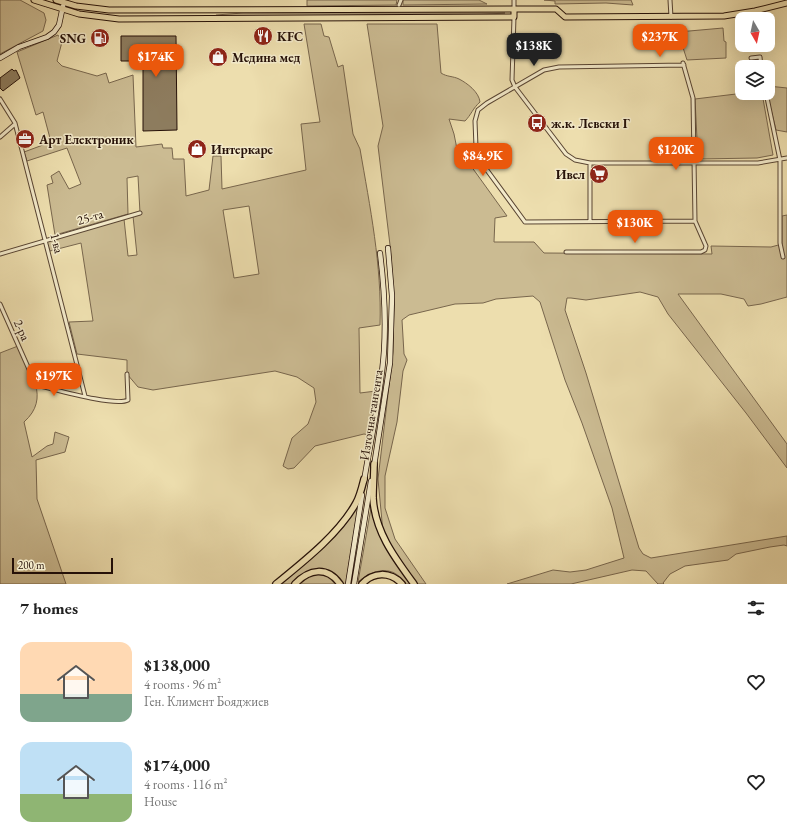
<!DOCTYPE html>
<html lang="en">
<head>
<meta charset="utf-8">
<style>
	body { margin:0; font-family:"EB Garamond",serif; background:#f6f6f6; color:#222; height:100vh; display:flex; flex-direction:column; font-size:15px; white-space:nowrap }
	* { box-sizing:border-box; margin:0 }
	p { font-size:13px; color:#767676 }
	.icon { flex:none; width:22px; height:22px; fill:none; stroke:currentColor; stroke-width:2; stroke-linecap:round; stroke-linejoin:round }
	.map { position:relative; height:584px; overflow:hidden }
	.sheet { display:flex; flex-direction:column; background:#fff; flex:1 }
	.sheet>* { flex:none }
	.needle { width:26px; rotate:171deg }
	.controls { position:absolute; left:735px; top:12px; display:grid; gap:8px }
	.controls a { display:grid; place-items:center; width:40px; height:40px; border-radius:8px; background:#fff; box-shadow:0 4px 16px #0002; font-size:20px }
	.scale { position:absolute; left:12px; bottom:10px; width:101px; box-sizing:border-box; padding-left:4px; border:2px solid #261108; border-top:0; font-size:11px; line-height:14px; white-space:nowrap; color:#261108; -webkit-text-stroke:3px #f3eaca; paint-order:stroke }
	.price { position:absolute; translate:-50% -34px; padding:0 9px; border-radius:8px; background:#ea580c; color:#fff; font-size:13px; line-height:26px; filter:drop-shadow(0 1px 2px #0008) }
	.price::after { content:''; position:absolute; left:50%; top:24px; width:12px; height:9px; margin-left:-6px; background:inherit; clip-path:polygon(0 0,100% 0,50% 100%) }
	.price.current { background:#222; color:#fff }
	ul { padding:0; list-style:none }
	li { display:flex; align-items:center; gap:12px; height:100px; padding:0 20px }
	li span { display:grid; place-items:center; flex:none; width:112px; height:80px; border-radius:12px; color:#555 }
	li>.icon { margin-inline-start:auto }
	span .icon { width:48px; height:48px; fill:#fffc; stroke-width:1 }
	li b { font-size:17px }
	h2 { display:flex; justify-content:space-between; align-items:center; height:48px; padding:0 20px; font-size:17px }
	.map>svg:first-child { display:block }
</style>
</head>
<body>
<div class="map">
<svg width="787" height="584" viewBox="0 0 787 584">
	<rect width="100%" height="100%" fill="#eddeae"/>
	<filter id="stains"><feTurbulence type="fractalNoise" baseFrequency=".005" numOctaves="4"/><feColorMatrix values="0 0 0 0 .2 0 0 0 0 .09 0 0 0 0 .02 0 0 0 .5 -.17"/></filter>
	<radialGradient id="worn" r=".72"><stop offset=".6" stop-color="#630" stop-opacity="0"/><stop offset="1" stop-color="#630" stop-opacity=".3"/></radialGradient>
	<path fill="#cbbb92" stroke="#78664d" fill-rule="evenodd" d="M 0,0 L 20,0 L 44,13 L 46,20 L 43,31 L 0,54 Z
		M 307,0 L 397,0 L 396,5 L 307,6 Z
		M 403,0 L 479,0 L 487,4 L 403,5 Z
		M 544,0 L 631,0 L 633,5 L 606,3 L 555,4 L 555,1 Z
		M 243,13 L 505,13 L 473,15 L 215,16 L 216,15 Z
		M 304,24 L 321,24 L 324,36 L 329,37 L 338,67 L 343,65 L 353,134 L 360,149 C 370,207 382,266 380,325 L 359,328 L 360,393 L 376,391 L 378,373 L 380,373 L 369,435 L 364,434 L 315,446 L 294,468 L 288,469 L 283,466 L 292,438 L 308,424 L 316,402 L 314,388 L 297,377 L 275,371 L 153,390 L 138,387 L 127,374 L 127,360 L 77,354 L 69,322 L 93,321 L 81,243 L 50,251 L 46,240 L 124,219 L 128,256 L 137,255 L 133,216 L 140,213 L 138,176 L 127,178 L 128,214 L 55,235 L 47,185 L 53,183 L 51,176 L 59,171 L 69,189 L 81,184 L 67,148 L 27,161 L 24,152 L 51,142 L 43,112 L 36,115 L 17,52 L 58,35 L 62,42 L 57,61 L 62,66 L 97,76 L 106,73 L 109,83 L 133,75 L 136,147 L 162,144 L 163,148 L 172,148 L 173,159 L 184,159 L 186,196 L 209,190 L 213,156 L 221,156 L 222,189 L 306,170 L 301,124 L 320,122 ZM 249,206 L 259,274 L 234,278 L 223,210 Z
		M 367,24 L 437,24 L 441,73 C 447,77 453,76 459,79 C 467,83 479,92 480,102 C 473,108 471,115 465,121 L 449,119 L 454,134 L 458,154 L 471,166 L 507,216 L 495,218 L 494,242 L 534,242 L 544,253 L 712,254 L 711,246 L 771,247 L 782,244 L 782,216 L 787,215 L 787,297 L 761,304 L 748,306 L 744,299 L 721,294 L 678,294 L 787,444 L 787,468 L 746,413 L 668,314 L 658,297 L 640,292 L 586,300 L 571,298 L 567,298 L 565,310 L 586,373 L 639,548 L 643,554 L 651,558 L 787,536 L 787,546 L 784,545 L 770,547 L 736,554 L 728,560 L 685,566 L 670,574 L 663,583 L 664,584 L 658,584 L 646,571 L 632,570 L 571,584 L 507,584 L 553,570 L 570,572 L 586,570 L 624,558 L 612,508 L 582,423 L 565,380 L 540,302 L 533,296 L 496,299 L 483,303 L 455,304 L 409,315 L 402,320 L 404,354 L 407,360 L 403,371 L 397,422 L 385,476 L 385,508 L 395,539 L 426,584 L 416,584 L 394,553 L 383,532 L 378,479 L 393,352 L 394,305 L 390,245 L 378,146 L 383,126 Z
		M 723,28 L 724,41 L 726,42 L 726,58 L 687,60 L 678,32 Z
		M 742,72 L 742,93 L 762,93 L 773,155 L 757,158 L 698,159 L 695,99 L 736,94 L 739,91 L 738,78 Z
		M 768,86 L 787,88 L 787,132 L 776,130 L 767,93 Z
		M 18,346 C 30,372 51,398 24,422 L 32,457 L 47,446 L 53,444 L 55,432 L 69,437 L 65,452 L 36,460 L 37,499 L 66,584 L 0,584 L 0,353 Z
		M 359,502 L 346,584 L 343,584 C 327,565 309,564 293,584 L 278,584 L 300,566 Z
		M 372,502 C 377,540 389,554 410,584 L 405,584 C 394,564 373,569 358,582 Z
		M 321,573 L 328,575 L 338,584 L 297,584 L 311,574 Z"/>
	<path fill="#8d7c5e" stroke="#261108" d="M 121,36 L 176,36 L 177,130 L 143,131 L 143,61 L 121,61 Z
		M 12,69 L 14,71 L 16,70 L 20,78 L 3,91 L 0,88 L 0,78 Z"/>
	<g fill="none" stroke-linecap="round" stroke-linejoin="round">
		<defs>
			<path id="street" d="M 514,0 L 514,9
				M 670,0 L 671,17
				M 399,5 L 401,0
				M 514,17 L 512,80 L 515,87 L 566,154 L 575,160 L 590,163 L 758,163 L 787,158
				M 751,58 L 760,57 L 761,67
				M 684,65 L 559,67 L 544,70 L 487,103 L 478,110 L 475,121 L 476,147 L 481,162 L 525,222 L 695,221
				M 766,93 L 780,160 L 780,243 L 783,257
				M 0,99 L 15,123 L 85,396
				M 0,137 L 15,124
				M 590,163 L 590,221
				M 566,252 L 701,252 L 705,250 L 706,246 L 695,221 L 693,98 L 683,63
				M 0,254 L 140,213
				M 0,304 L 36,385 C 54,389 115,407 128,400 L 127,374"/>
			<path id="secondary" d="M 0,58 L 19,47 L 47,37 L 54,32 L 59,25 L 63,6
				M 374,466 L 390,363 L 392,296 L 388,248
				M 364,481 C 371,438 381,395 384,351 C 386,318 384,285 380,253
				M 348,584 L 362,495
				M 354,584 L 371,481"/>
			<path id="primary" d="M 34,0 L 79,14 L 119,19 L 514,17 L 514,9
				M 56,0 L 76,6 L 109,10 L 556,9 L 565,17 L 724,16 L 755,11 L 787,3"/>
			<path id="highway" d="M 374,464 C 374,475 373,487 373,498 C 375,532 395,558 414,584
				M 276,584 C 303,562 339,534 356,503 C 360,496 362,487 364,479
				M 295,584 C 309,569 327,566 340,584
				M 362,584 C 373,572 390,571 402,584"/>
		</defs>
		<use href="#street" stroke="#584432" stroke-width="5"/>
		<use href="#secondary" stroke="#261108" stroke-width="6"/>
		<use href="#primary" stroke="#261108" stroke-width="7"/>
		<use href="#highway" stroke="#261108" stroke-width="8"/>
		<use href="#street" stroke="#f3eaca" stroke-width="3"/>
		<use href="#secondary" stroke="#f3eaca" stroke-width="4.5"/>
		<use href="#primary" stroke="#eddeae" stroke-width="5"/>
		<use href="#highway" stroke="#eddeae" stroke-width="5.5"/>
	</g>
	<defs>
		<symbol id="restaurant-disc" viewBox="-11 -11 22 22"><circle r="9.5" fill="#8f2418" stroke="#f3eaca"/><path d="M-5-6h1v4h1v-4h1v4h1v-4h1v5L-1.5 .5V6h-2V.5L-5-1ZM5-6V6H3V1.5H1.5Q1.5-4 5-6Z" fill="#fff"/></symbol>
		<symbol id="fuel-disc" viewBox="-11 -11 22 22"><circle r="9.5" fill="#8f2418" stroke="#f3eaca"/><path d="M-5.5-6h7V0h2V4h1.3V-2.5L3-4.5l.8-.8L6-3V5H2.5V1h-1V6h-7ZM-4.2-4.7v3.2H.2V-4.7Z" fill="#fff"/></symbol>
		<symbol id="shop-disc" viewBox="-11 -11 22 22"><circle r="9.5" fill="#8f2418" stroke="#f3eaca"/><path d="M-5-2.5h2.3a2.7 3.5 0 0 1 5.4 0H5L5.5 6h-11ZM-1.5-2.5h3a1.5 2.3 0 0 0-3 0Z" fill="#fff"/></symbol>
		<symbol id="bus-disc" viewBox="-11 -11 22 22"><circle r="9.5" fill="#8f2418" stroke="#f3eaca"/><path d="M-5-6H5V4H4V6H2V4H-2V6H-4V4H-5ZM-3.5-4V0h7V-4ZM-3.5 1.2v1.5H-2V1.2ZM2 1.2v1.5H3.5V1.2Z" fill="#fff"/></symbol>
		<symbol id="office-disc" viewBox="-11 -11 22 22"><circle r="9.5" fill="#8f2418" stroke="#f3eaca"/><path d="M-6-3h4V-5.5h4V-3h4V5H-6ZM-1-4.5V-3h2v-1.5ZM-6 0V1H6V0Z" fill="#fff"/></symbol>
		<symbol id="supermarket-disc" viewBox="-11 -11 22 22"><circle r="9.5" fill="#8f2418" stroke="#f3eaca"/><path d="M-6-5.5h2.5l.6 2H6L4.5 2H-2.5L-4.4-4H-6ZM-1.5 3.2a1.3 1.3 0 1 0 .1 0ZM3 3.2a1.3 1.3 0 1 0 .1 0Z" fill="#fff"/></symbol>
	</defs>
	<g fill-rule="evenodd">
		<use href="#restaurant-disc" x="252" y="25" width="22" height="22"/>
		<use href="#fuel-disc" x="89" y="27" width="22" height="22"/>
		<use href="#shop-disc" x="207" y="46" width="22" height="22"/>
		<use href="#bus-disc" x="526" y="112" width="22" height="22"/>
		<use href="#office-disc" x="14" y="128" width="22" height="22"/>
		<use href="#shop-disc" x="186" y="138" width="22" height="22"/>
		<use href="#supermarket-disc" x="588" y="163" width="22" height="22"/>
	</g>
	<g text-anchor="middle" dominant-baseline="central" stroke-width="3" stroke-linejoin="round" paint-order="stroke">
		<g font-size="13" font-weight="bold" fill="#261108" stroke="#f3eaca" text-anchor="start">
			<text x="277" y="36">KFC</text>
			<text x="86" y="38" text-anchor="end">SNG</text>
			<text x="232" y="57">Медина мед</text>
			<text x="551" y="123">ж.к. Левски Г</text>
			<text x="39" y="139">Арт Електроник</text>
			<text x="211" y="149">Интеркарс</text>
			<text x="585" y="174" text-anchor="end">Ивел</text>
		</g>
		<g font-size="13" fill="#261108" stroke="#f3eaca">
			<text transform="translate(90 217) rotate(-16)">25-та</text>
			<text transform="translate(57 243) rotate(76)">1-ва</text>
			<text transform="translate(22 330) rotate(66)">2-ра</text>
			<text transform="translate(371 415) rotate(-81)">Източна тангента</text>
		</g>
	</g>
	<rect width="100%" height="100%" filter="url(#stains)"/>
	<rect width="100%" height="100%" fill="url(#worn)"/>
</svg>
<div class="controls">
<a><svg class="needle" viewBox="-14 -14 28 28"><path d="M0-13l5 13h-10z" fill="#e53935"/><path d="M0 13l5-13h-10z" fill="#767676"/></svg></a>
<a><svg class="icon" aria-label="layers" viewBox="0 0 24 24"><path d="M12 4l9 5-9 5-9-5zM3 14l9 5 9-5"/></svg></a>
</div>
<div class="scale">200 m</div>
<b class="price" style="left:660px;top:58px">$237K</b>
<b class="price current" style="left:534px;top:67px">$138K</b>
<b class="price" style="left:156px;top:78px">$174K</b>
<b class="price" style="left:676px;top:171px">$120K</b>
<b class="price" style="left:483px;top:177px">$84.9K</b>
<b class="price" style="left:635px;top:244px">$130K</b>
<b class="price" style="left:54px;top:397px">$197K</b>
</div>
<section class="sheet">
<h2>7 homes<svg class="icon" aria-label="filters" viewBox="0 0 24 24"><path d="M4 7h16M4 17h16"/><circle cx="9" cy="7" r="2"/><circle cx="15" cy="17" r="2"/></svg></h2>
<ul>
<li><span style="background:linear-gradient(#ffd9b3 65%,#7fa58c 0)"><svg class="icon" aria-label="home" viewBox="0 0 24 24"><path d="M3 11l9-7 9 7M6 9v11h12V9"/></svg></span><div><b>$138,000</b><p>4 rooms · 96 m²</p><p>Ген. Климент Бояджиев</p></div><svg class="icon" aria-label="heart" viewBox="0 0 24 24"><path d="M12 20l-8-8c-3-5 5-10 8-4 3-6 11-1 8 4z"/></svg></li>
<li><span style="background:linear-gradient(#bfe0f5 65%,#8fb573 0)"><svg class="icon" aria-label="home" viewBox="0 0 24 24"><path d="M3 11l9-7 9 7M6 9v11h12V9"/></svg></span><div><b>$174,000</b><p>4 rooms · 116 m²</p><p>House</p></div><svg class="icon" aria-label="heart" viewBox="0 0 24 24"><path d="M12 20l-8-8c-3-5 5-10 8-4 3-6 11-1 8 4z"/></svg></li>
</ul>
</section>
</body>
</html>
